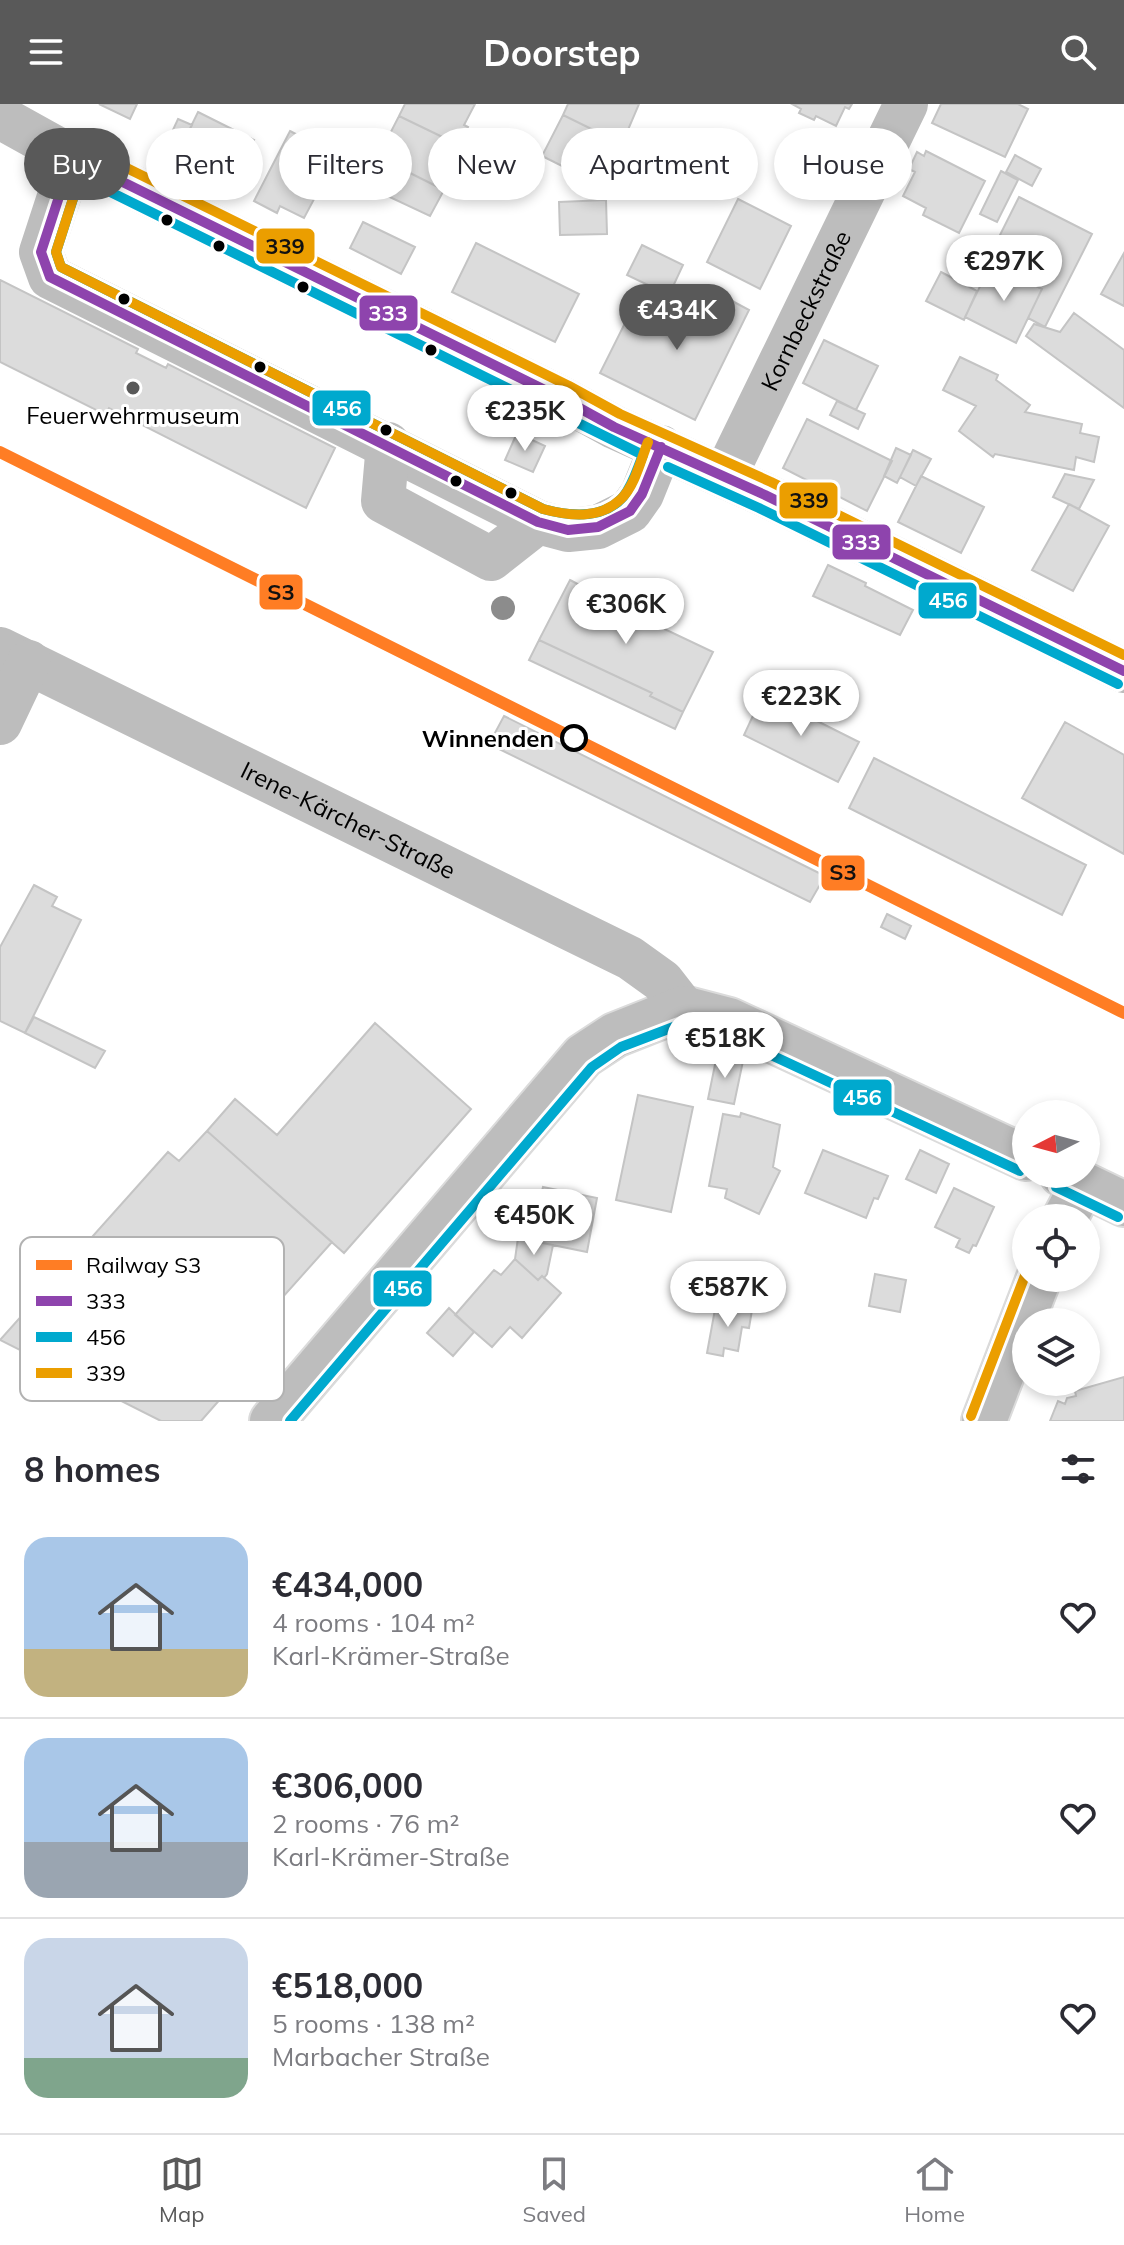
<!DOCTYPE html>
<html lang="en">
<head>
<meta charset="utf-8">
<style>
	body { margin:0; font-family:Mulish,sans-serif; background:#f7f7f7; color:#2b2b33; height:100vh; display:flex; flex-direction:column; font-size:30px; white-space:nowrap }
	* { box-sizing:border-box; margin:0 }
	p { font-size:26px; color:#7c7c81 }
	.icon { flex:none; width:44px; height:44px; fill:none; stroke:currentColor; stroke-width:2; stroke-linecap:round; stroke-linejoin:round }
	.map { position:relative; height:1317px; overflow:hidden }
	.sheet { display:flex; flex-direction:column; background:#fff; flex:1 }
	.sheet>* { flex:none }
	.banner { position:absolute; left:24px; top:24px; width:1076px; height:72px; display:flex; gap:16px }
	.needle { width:52px; rotate:264deg }
	.fabs { position:absolute; left:1012px; top:996px; display:grid; gap:16px }
	.fabs a { display:grid; place-items:center; width:88px; height:88px; border-radius:50%; background:#fff; box-shadow:0 4px 12px #0003; font-size:40px }
	.price { position:absolute; translate:-50% -68px; padding:0 18px; border-radius:28px; background:#fff; color:#222; font-size:26px; line-height:52px; filter:drop-shadow(0 2px 4px #0008) }
	.price::after { content:''; position:absolute; left:50%; top:48px; width:24px; height:18px; margin-left:-12px; background:inherit; clip-path:polygon(0 0,100% 0,50% 100%) }
	.price.on { background:#595959; color:#fff }
	ul { padding:0; list-style:none }
	li { display:flex; align-items:center; gap:24px; height:200px; padding:0 24px }
	li+li { border-top:2px solid #e1e1e2 }
	li span { display:grid; place-items:center; flex:none; width:224px; height:160px; border-radius:24px; color:#555 }
	li>.icon { margin-inline-start:auto }
	span .icon { width:96px; height:96px; fill:#fffc; stroke-width:1 }
	li b { font-size:34px }
	h2 { display:flex; justify-content:space-between; align-items:center; height:96px; padding:0 24px; font-size:34px }
	.pill { padding:0 28px; border-radius:36px; background:#fff; box-shadow:0 4px 12px #0003; font-size:28px; line-height:72px }
	.pill.on { background:#595959; color:#fff }
	header { display:flex; justify-content:space-between; align-items:center; height:104px; padding:0 24px; background:#595959; color:#fff; font-size:36px; font-weight:700 }
	.tabs { display:flex; justify-content:space-around; align-items:center; height:112px; border-top:2px solid #e1e1e2; background:#fff; font-size:22px; color:#7c7c81 }
	.tabs a { display:grid; justify-items:center; gap:4px }
	.tabs .on { color:#595959 }
	.map>svg:first-child { display:block }
</style>
</head>
<body>
<header><svg class="icon" aria-label="menu" viewBox="0 0 24 24"><path d="M4 6h16M4 12h16M4 18h16"/></svg>Doorstep<svg class="icon" aria-label="search" viewBox="0 0 24 24"><circle cx="10" cy="10" r="6"/><path d="M15 15l6 6"/></svg></header>
<div class="map">
<svg width="1124" height="1317" viewBox="0 0 1124 1317">
	<rect width="100%" height="100%" fill="#fff"/>
	<path fill="#dcdcdc" stroke="#c4c4c4" stroke-width="2" d="M 99,0 L 137,0 L 130,15 Z
		M 405,0 L 475,0 L 464,21 L 468,23 L 459,41 L 399,12 Z
		M 568,0 L 639,0 L 622,40 L 563,11 Z
		M 792,0 L 852,0 L 849,5 L 845,3 L 836,22 L 816,12 L 814,16 L 799,9 L 801,5 Z
		M 941,0 L 1018,0 L 1028,5 L 1005,53 L 932,19 Z
		M 198,8 L 254,36 L 231,84 L 174,57 Z
		M 563,11 L 622,40 L 613,59 L 609,57 L 598,80 L 542,52 Z
		M 399,12 L 459,41 L 450,60 L 445,58 L 434,81 L 378,53 Z
		M 178,15 L 192,21 L 178,48 L 166,41 Z
		M 290,27 L 337,52 L 304,114 L 280,102 L 277,109 L 254,97 Z
		M 926,47 L 985,77 L 959,129 L 923,111 L 926,104 L 903,92 L 915,68 L 909,65 L 917,48 L 924,52 Z
		M 1015,51 L 1041,65 L 1032,82 L 1006,68 Z
		M 392,60 L 444,86 L 430,112 L 379,88 Z
		M 1001,67 L 1018,76 L 997,118 L 980,110 Z
		M 1019,93 L 1092,130 L 1045,223 L 1028,214 L 1042,185 L 991,160 L 989,163 L 985,161 Z
		M 738,95 L 791,122 L 760,185 L 707,158 Z
		M 606,96 L 607,130 L 560,131 L 559,98 Z
		M 363,118 L 415,143 L 401,170 L 350,144 Z
		M 476,139 L 579,190 L 555,238 L 452,188 Z
		M 642,141 L 683,161 L 669,191 L 627,171 Z
		M 1124,149 L 1124,202 L 1101,190 Z
		M 991,160 L 1042,185 L 1016,239 L 965,213 Z
		M 941,168 L 977,187 L 964,216 L 926,197 Z
		M 0,176 L 138,245 L 136,249 L 166,264 L 168,260 L 335,344 L 306,404 L 109,304 L 106,311 L 0,258 Z
		M 710,185 L 749,206 L 695,316 L 600,269 L 630,209 L 671,230 L 676,220 L 670,217 L 684,188 L 704,197 Z
		M 1074,209 L 1124,246 L 1124,304 L 1026,232 L 1034,220 L 1060,228 Z
		M 824,236 L 878,262 L 856,306 L 803,279 Z
		M 960,253 L 998,271 L 996,276 L 1030,301 L 1025,308 L 1082,320 L 1080,329 L 1099,333 L 1094,358 L 1076,353 L 1074,366 L 995,350 L 993,353 L 959,327 L 976,302 L 943,286 Z
		M 837,297 L 865,310 L 858,325 L 830,311 Z
		M 807,315 L 892,357 L 867,407 L 783,364 Z
		M 517,329 L 545,342 L 533,368 L 505,356 Z
		M 896,344 L 911,351 L 897,379 L 884,372 Z
		M 913,346 L 931,355 L 916,382 L 900,373 Z
		M 1065,370 L 1094,376 L 1079,405 L 1053,393 Z
		M 921,372 L 984,403 L 961,449 L 898,418 Z
		M 1069,400 L 1109,422 L 1073,487 L 1032,466 Z
		M 828,461 L 866,479 L 865,482 L 913,506 L 900,531 L 813,492 Z
		M 570,476 L 602,493 L 601,495 L 713,548 L 683,608 L 650,592 L 652,589 L 539,536 Z
		M 539,536 L 652,589 L 650,592 L 683,608 L 675,625 L 529,556 Z
		M 763,590 L 859,638 L 838,678 L 744,631 Z
		M 504,612 L 825,772 L 810,798 L 489,640 Z
		M 1065,618 L 1124,651 L 1124,750 L 1022,694 Z
		M 874,654 L 1086,761 L 1062,811 L 849,704 Z
		M 34,781 L 57,793 L 52,802 L 81,816 L 25,929 L 0,917 L 0,843 Z
		M 887,810 L 911,822 L 905,835 L 881,823 Z
		M 34,913 L 105,947 L 95,964 L 25,929 Z
		M 375,919 L 471,1005 L 344,1149 L 207,1027 L 235,995 L 277,1031 Z
		M 717,951 L 743,957 L 734,1000 L 708,995 Z
		M 638,991 L 693,1003 L 671,1108 L 616,1096 Z
		M 741,1009 L 780,1021 L 773,1063 L 780,1067 L 759,1110 L 725,1094 L 727,1085 L 709,1082 L 723,1010 L 740,1013 Z
		M 207,1027 L 332,1138 L 214,1270 L 230,1284 L 201,1317 L 161,1317 L 0,1236 L 168,1048 L 179,1057 Z
		M 823,1046 L 888,1072 L 878,1095 L 874,1094 L 866,1114 L 805,1089 Z
		M 920,1046 L 949,1060 L 936,1089 L 906,1075 Z
		M 543,1083 L 597,1094 L 587,1148 L 513,1133 L 518,1109 L 536,1112 Z
		M 954,1084 L 994,1103 L 976,1142 L 973,1141 L 969,1149 L 956,1143 L 960,1135 L 935,1123 Z
		M 518,1134 L 553,1141 L 547,1170 L 544,1174 L 542,1172 L 538,1176 L 515,1155 Z
		M 515,1155 L 538,1176 L 542,1172 L 561,1189 L 522,1234 L 510,1223 L 492,1243 L 455,1211 L 494,1166 L 501,1171 Z
		M 875,1170 L 906,1176 L 900,1208 L 869,1202 Z
		M 715,1173 L 748,1178 L 745,1194 L 712,1189 Z
		M 716,1200 L 752,1206 L 749,1224 L 742,1223 L 738,1247 L 724,1244 L 723,1252 L 707,1249 Z
		M 449,1204 L 474,1228 L 453,1252 L 427,1229 Z
		M 1124,1273 L 1124,1317 L 1050,1317 L 1058,1297 L 1065,1300 L 1067,1294 L 1076,1292 L 1075,1287 Z"/>
	<g fill="none" stroke-linecap="round" stroke-linejoin="round">
		<defs>
			<path id="major" d="M 1062,1070 L 1124,1100
				M 1065,1114 L 1083,1080
				M 272,1317 L 583,952 L 615,931 L 683,904 L 729,916 L 1026,1054
				M 984,1317 L 1039,1174"/>
		</defs>
		<use href="#major" stroke="#dbdbdb" stroke-width="48"/>
		<g stroke="#bdbdbd" stroke-width="44">
			<path d="M 0,13 L 72,53 L 563,295 L 614,323 L 765,391 L 1124,567"/>
			<path d="M 72,53 L 41,148 L 50,173 L 538,418 L 568,426 L 598,423 L 630,407 L 642,390 L 661,343"/>
			<path d="M 388,340 L 383,397 L 491,455 L 538,418"/>
			<path id="s1" d="M 725,372 L 906,0"/>
			<path id="s2" d="M 0,545 L 630,854 L 662,877 L 683,904"/>
			<path d="M 0,619 L 29,558"/>
		</g>
		<use href="#major" stroke="#bdbdbd" stroke-width="44"/>
		<defs>
			<path id="bus-1" d="M 72,53 L 563,295 L 614,323 L 765,391 L 1124,567
				M 72,53 L 41,148 L 50,173 L 538,418 L 568,426 L 598,423 L 630,407 L 642,390 L 661,343"/>
			<path id="bus-2" d="M 80,73 L 643,351 C 637,365 633,381 623,393 C 603,416 569,412 543,405 L 61,163 L 56,148 Z
				M 668,363 L 759,404 L 1118,580
				M 1056,1083 L 1118,1113
				M 290,1317 L 592,963 L 621,943 L 684,919 L 724,929 L 1020,1067"/>
			<path id="bus-3" d="M 78,40 L 569,282 L 620,310 L 771,378 L 1124,551
				M 85,57 L 56,148 L 61,163 L 543,405 C 569,412 599,416 621,395 C 635,382 641,355 648,338
				M 971,1312 L 1026,1169"/>
		</defs>
		<use href="#bus-1" stroke="#fff" stroke-width="16"/>
		<use href="#bus-2" stroke="#fff" stroke-width="16"/>
		<use href="#bus-3" stroke="#fff" stroke-width="16"/>
		<use href="#bus-1" stroke="#8e44ad" stroke-width="10"/>
		<use href="#bus-2" stroke="#00a9ce" stroke-width="10"/>
		<use href="#bus-3" stroke="#eb9e00" stroke-width="10"/>
		<defs>
			<path id="rail-1" d="M 0,348 L 1124,909"/>
		</defs>
		<use href="#rail-1" stroke="#fff" stroke-width="18"/>
		<use href="#rail-1" stroke="#ff7d24" stroke-width="12"/>
	</g>
	<circle fill="#8c8c8c" cx="503" cy="504" r="12"/>
	<g fill="#000" stroke="#fff" stroke-width="3">
		<circle cx="167" cy="116" r="7"/>
		<circle cx="219" cy="142" r="7"/>
		<circle cx="303" cy="183" r="7"/>
		<circle cx="124" cy="195" r="7"/>
		<circle cx="431" cy="246" r="7"/>
		<circle cx="260" cy="263" r="7"/>
		<circle cx="386" cy="326" r="7"/>
		<circle cx="456" cy="377" r="7"/>
		<circle cx="511" cy="389" r="7"/>
	</g>
	<circle fill="#595959" stroke="#fff" stroke-width="3" cx="133" cy="284" r="8"/>
	<circle fill="#fff" stroke="#000" stroke-width="4" cx="574" cy="634" r="12"/>
	<g text-anchor="middle" dominant-baseline="central" stroke-width="6" stroke-linejoin="round" paint-order="stroke">
		<g font-size="24" fill="#000" stroke="#fff">
			<text stroke="none"><textPath href="#s1" startOffset="184">Kornbeckstraße</textPath></text>
			<text stroke="none"><textPath href="#s2" startOffset="388">Irene-Kärcher-Straße</textPath></text>
		</g>
		<g font-size="24" fill="#000" stroke="#fff">
			<text x="133" y="311">Feuerwehrmuseum</text>
		</g>
		<g font-size="24" font-weight="bold" fill="#000" stroke="#fff" text-anchor="end">
			<text x="554" y="634">Winnenden</text>
		</g>
	</g>
	<rect x="20" y="1133" width="264" height="164" rx="12" fill="#fff" stroke="#b2b2b2" stroke-width="2"/>
	<rect x="36" y="1156" width="36" height="10" fill="#ff7d24"/>
	<rect x="36" y="1192" width="36" height="10" fill="#8e44ad"/>
	<rect x="36" y="1228" width="36" height="10" fill="#00a9ce"/>
	<rect x="36" y="1264" width="36" height="10" fill="#eb9e00"/>
	<g font-size="22" fill="#000">
		<text x="86" y="1169">Railway S3</text>
		<text x="86" y="1205">333</text>
		<text x="86" y="1241">456</text>
		<text x="86" y="1277">339</text>
	</g>
	<g stroke="#fff" stroke-width="3">
		<rect x="255" y="123" width="61" height="38" rx="8" fill="#eb9e00"/>
		<rect x="358" y="190" width="61" height="38" rx="8" fill="#8e44ad"/>
		<rect x="311" y="285" width="61" height="38" rx="8" fill="#00a9ce"/>
		<rect x="778" y="377" width="61" height="39" rx="8" fill="#eb9e00"/>
		<rect x="831" y="419" width="61" height="38" rx="8" fill="#8e44ad"/>
		<rect x="258" y="469" width="46" height="38" rx="8" fill="#ff7d24"/>
		<rect x="917" y="477" width="61" height="39" rx="8" fill="#00a9ce"/>
		<rect x="820" y="750" width="46" height="38" rx="8" fill="#ff7d24"/>
		<rect x="832" y="974" width="61" height="39" rx="8" fill="#00a9ce"/>
		<rect x="372" y="1165" width="61" height="39" rx="8" fill="#00a9ce"/>
	</g>
	<g font-size="22" text-anchor="middle" font-weight="bold" fill="#fff">
		<text x="388" y="217">333</text>
		<text x="342" y="312">456</text>
		<text x="861" y="446">333</text>
		<text x="948" y="504">456</text>
		<text x="862" y="1001">456</text>
		<text x="403" y="1192">456</text>
	</g>
	<g font-size="22" text-anchor="middle" font-weight="bold" fill="#111">
		<text x="285" y="150">339</text>
		<text x="809" y="404">339</text>
		<text x="281" y="496">S3</text>
		<text x="843" y="776">S3</text>
	</g>
</svg>
<div class="fabs">
<a><svg class="needle" viewBox="-14 -14 28 28"><path d="M0-13l5 13h-10z" fill="#e53935"/><path d="M0 13l5-13h-10z" fill="#7c7c81"/></svg></a>
<a><svg class="icon" aria-label="locate" viewBox="0 0 24 24"><circle cx="12" cy="12" r="6"/><path d="M12 2v4M12 18v4M2 12h4M18 12h4"/></svg></a>
<a><svg class="icon" aria-label="layers" viewBox="0 0 24 24"><path d="M12 4l9 5-9 5-9-5zM3 14l9 5 9-5"/></svg></a>
</div>
<b class="price" style="left:1004px;top:199px">€297K</b>
<b class="price on" style="left:677px;top:248px">€434K</b>
<b class="price" style="left:525px;top:349px">€235K</b>
<b class="price" style="left:626px;top:542px">€306K</b>
<b class="price" style="left:801px;top:634px">€223K</b>
<b class="price" style="left:725px;top:976px">€518K</b>
<b class="price" style="left:534px;top:1153px">€450K</b>
<b class="price" style="left:728px;top:1225px">€587K</b>
<div class="banner">
<a class="pill on">Buy</a>
<a class="pill">Rent</a>
<a class="pill">Filters</a>
<a class="pill">New</a>
<a class="pill">Apartment</a>
<a class="pill">House</a>
</div>
</div>
<section class="sheet">
<h2>8 homes<svg class="icon" aria-label="filters" viewBox="0 0 24 24"><path d="M4 7h16M4 17h16"/><circle cx="9" cy="7" r="2"/><circle cx="15" cy="17" r="2"/></svg></h2>
<ul>
<li><span style="background:linear-gradient(#a9c7e8 70%,#c2b280 0)"><svg class="icon" aria-label="home" viewBox="0 0 24 24"><path d="M3 11l9-7 9 7M6 9v11h12V9"/></svg></span><div><b>€434,000</b><p>4 rooms · 104 m²</p><p>Karl-Krämer-Straße</p></div><svg class="icon" aria-label="heart" viewBox="0 0 24 24"><path d="M12 20l-8-8c-3-5 5-10 8-4 3-6 11-1 8 4z"/></svg></li>
<li><span style="background:linear-gradient(#a9c7e8 65%,#9aa5b1 0)"><svg class="icon" aria-label="home" viewBox="0 0 24 24"><path d="M3 11l9-7 9 7M6 9v11h12V9"/></svg></span><div><b>€306,000</b><p>2 rooms · 76 m²</p><p>Karl-Krämer-Straße</p></div><svg class="icon" aria-label="heart" viewBox="0 0 24 24"><path d="M12 20l-8-8c-3-5 5-10 8-4 3-6 11-1 8 4z"/></svg></li>
<li><span style="background:linear-gradient(#c9d6e8 75%,#7fa58c 0)"><svg class="icon" aria-label="home" viewBox="0 0 24 24"><path d="M3 11l9-7 9 7M6 9v11h12V9"/></svg></span><div><b>€518,000</b><p>5 rooms · 138 m²</p><p>Marbacher Straße</p></div><svg class="icon" aria-label="heart" viewBox="0 0 24 24"><path d="M12 20l-8-8c-3-5 5-10 8-4 3-6 11-1 8 4z"/></svg></li>
</ul>
</section>
<nav class="tabs">
<a class="on"><svg class="icon" aria-label="map" viewBox="0 0 24 24"><path d="M3 6l6-2 6 2 6-2v14l-6 2-6-2-6 2zM9 4v14M15 6v14"/></svg>Map</a>
<a><svg class="icon" aria-label="saved" viewBox="0 0 24 24"><path d="M7 4h10v16l-5-4-5 4z"/></svg>Saved</a>
<a><svg class="icon" aria-label="home" viewBox="0 0 24 24"><path d="M3 11l9-7 9 7M6 9v11h12V9"/></svg>Home</a>
</nav>
</body>
</html>
